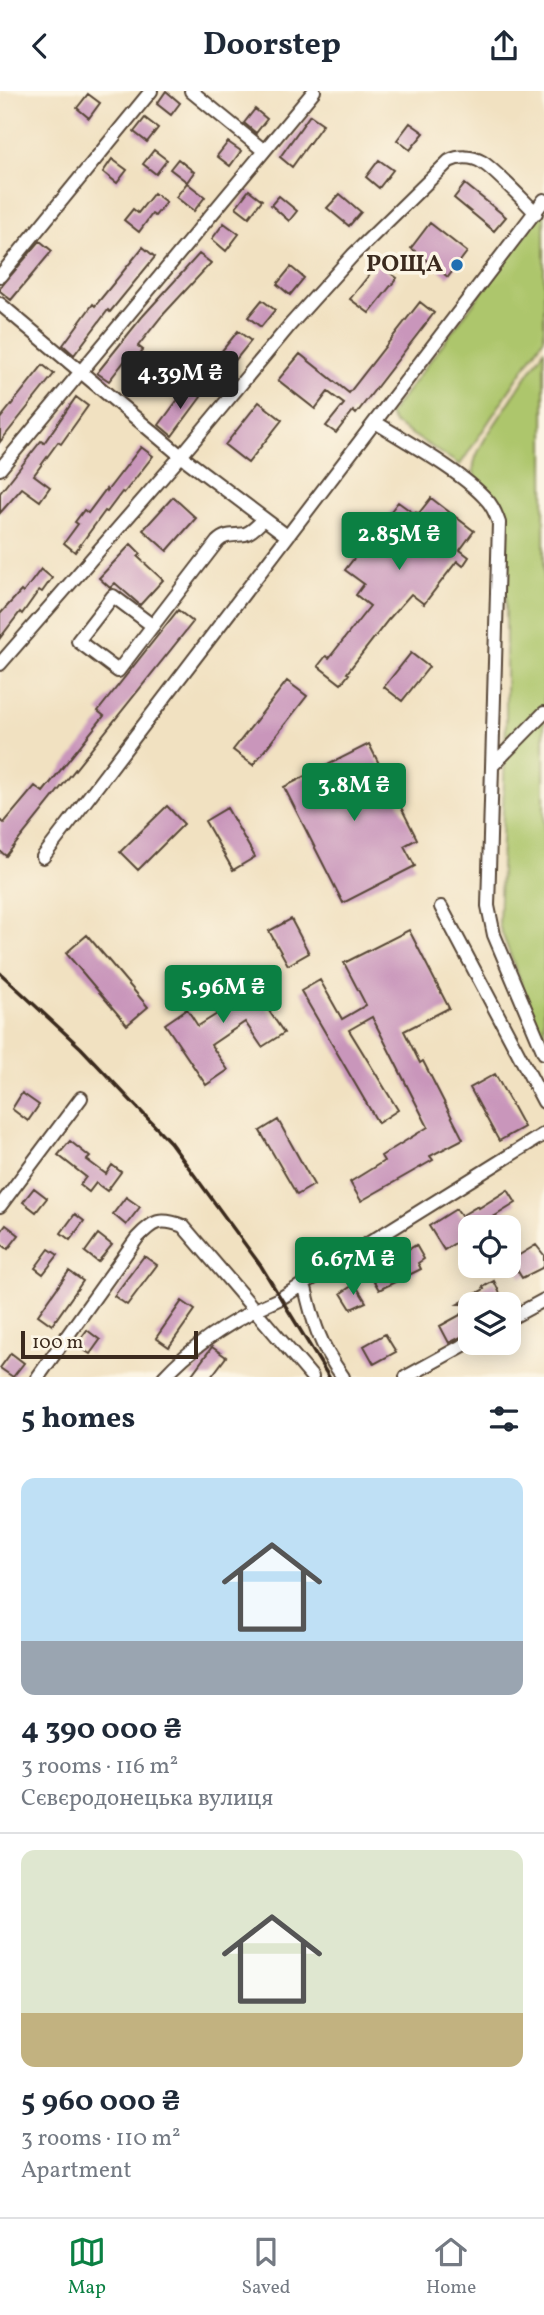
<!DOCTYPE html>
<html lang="en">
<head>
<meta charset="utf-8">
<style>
	body { margin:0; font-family:Vollkorn,serif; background:#f2f2f3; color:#1f2937; height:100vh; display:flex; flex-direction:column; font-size:26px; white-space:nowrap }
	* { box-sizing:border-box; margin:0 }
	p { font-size:23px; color:#747a83 }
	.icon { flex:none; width:38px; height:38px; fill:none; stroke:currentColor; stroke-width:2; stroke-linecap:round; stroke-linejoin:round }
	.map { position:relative; height:1286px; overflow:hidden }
	.details { display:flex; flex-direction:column; background:#fff; flex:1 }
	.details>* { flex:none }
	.buttons { position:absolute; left:458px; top:1124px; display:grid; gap:14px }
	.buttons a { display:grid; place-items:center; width:63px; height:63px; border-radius:14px; background:#fff; box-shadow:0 4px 18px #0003; font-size:35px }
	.scale { position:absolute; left:21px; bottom:18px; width:177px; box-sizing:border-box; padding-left:7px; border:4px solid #3b2a1e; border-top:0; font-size:19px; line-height:24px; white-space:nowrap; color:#3b2a1e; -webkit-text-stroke:5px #fcf5e5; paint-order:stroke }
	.price { position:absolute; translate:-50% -60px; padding:0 16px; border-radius:7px; background:#0b8043; color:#fff; font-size:23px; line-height:46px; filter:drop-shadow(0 2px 4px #0008) }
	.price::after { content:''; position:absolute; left:50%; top:42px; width:21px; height:16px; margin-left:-10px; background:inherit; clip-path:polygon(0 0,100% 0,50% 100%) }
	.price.active { background:#222; color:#fff }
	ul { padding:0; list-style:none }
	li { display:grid; align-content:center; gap:14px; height:371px; padding:0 21px }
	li+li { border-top:2px solid #e0e1e3 }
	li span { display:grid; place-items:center; height:217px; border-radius:14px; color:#555 }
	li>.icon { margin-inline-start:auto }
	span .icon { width:126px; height:126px; fill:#fffc; stroke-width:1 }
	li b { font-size:30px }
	h2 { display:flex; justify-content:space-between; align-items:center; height:84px; padding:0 21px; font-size:30px }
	header { display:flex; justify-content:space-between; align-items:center; height:91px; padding:0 21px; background:#fff; font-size:32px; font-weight:700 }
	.tab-bar { display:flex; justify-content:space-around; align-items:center; height:98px; border-top:2px solid #e0e1e3; background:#fff; font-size:19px; color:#747a83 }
	.tab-bar a { display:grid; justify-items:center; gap:4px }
	.tab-bar .active { color:#0b8043 }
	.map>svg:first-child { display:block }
</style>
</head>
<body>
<header><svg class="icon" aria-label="back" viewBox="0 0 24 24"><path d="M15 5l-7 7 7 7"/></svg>Doorstep<svg class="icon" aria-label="share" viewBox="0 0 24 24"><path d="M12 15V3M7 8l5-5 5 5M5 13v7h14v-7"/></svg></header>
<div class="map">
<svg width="544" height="1286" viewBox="0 0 544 1286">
	<rect width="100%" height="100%" fill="#fcf5e5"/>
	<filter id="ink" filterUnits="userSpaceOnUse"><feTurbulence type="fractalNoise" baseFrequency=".0143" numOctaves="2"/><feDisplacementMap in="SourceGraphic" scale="14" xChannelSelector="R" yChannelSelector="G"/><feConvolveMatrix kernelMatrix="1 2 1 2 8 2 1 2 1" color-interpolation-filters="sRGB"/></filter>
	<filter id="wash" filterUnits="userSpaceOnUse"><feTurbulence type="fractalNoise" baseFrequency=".00686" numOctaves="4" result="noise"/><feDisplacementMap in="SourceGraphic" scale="28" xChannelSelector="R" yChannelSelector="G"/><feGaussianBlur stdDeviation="1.57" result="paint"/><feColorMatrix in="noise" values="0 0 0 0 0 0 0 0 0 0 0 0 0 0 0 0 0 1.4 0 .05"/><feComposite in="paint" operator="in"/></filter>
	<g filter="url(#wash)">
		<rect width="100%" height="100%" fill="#f1e1c1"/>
		<path fill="#adc66c" stroke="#747845" stroke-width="2" d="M 544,119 L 544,247 L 460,374 L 394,332 L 389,324 Z
			M 544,259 L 544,948 L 531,919 L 499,834 L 506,633 L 506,431 C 495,387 454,399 485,348 Z"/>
		<g id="blocks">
			<path fill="#c996bb" d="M 166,0 L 180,12 L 171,24 L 157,13 Z
				M 88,3 L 100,12 L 89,27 L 77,17 Z
				M 255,18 L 267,28 L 256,42 L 244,32 Z
				M 310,24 L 323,33 L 292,76 L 280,66 Z
				M 145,27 L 158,37 L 147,51 L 134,41 Z
				M 410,32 L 424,42 L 410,59 L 397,49 Z
				M 228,51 L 241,60 L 230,75 L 217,65 Z
				M 154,59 L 167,69 L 156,83 L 143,73 Z
				M 112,68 L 127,79 L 117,92 L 103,81 Z
				M 178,68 L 194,81 L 187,91 L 170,78 Z
				M 379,69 L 393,79 L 379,97 L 366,86 Z
				M 187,92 L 205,106 L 194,120 L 176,106 Z
				M 465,93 L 506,126 L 494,140 L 454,107 Z
				M 249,99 L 262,109 L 249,126 L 236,116 Z
				M 154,102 L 166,111 L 155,125 L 152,123 L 139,141 L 124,129 L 133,118 L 138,122 Z
				M 340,103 L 361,121 L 349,135 L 327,117 Z
				M 279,105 L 297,120 L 289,130 L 271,114 Z
				M 224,132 L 239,143 L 226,160 L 212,148 Z
				M 430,132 L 467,161 L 448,186 L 411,157 Z
				M 40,150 L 52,160 L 11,209 L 0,200 L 0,197 Z
				M 143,156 L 155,166 L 110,221 L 108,219 L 74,264 L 63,254 L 93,213 L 95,215 Z
				M 199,163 L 211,172 L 161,226 L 138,255 L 143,259 L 132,272 L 127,267 L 109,290 L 97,282 L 142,226 Z
				M 378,173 L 397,187 L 369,222 L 350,208 Z
				M 291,176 L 304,187 L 290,204 L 277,193 Z
				M 262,209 L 275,219 L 261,236 L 248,226 Z
				M 420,211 L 434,222 L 356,323 L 353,320 L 336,342 L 326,335 L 344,313 L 328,301 L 315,318 L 278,289 L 300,263 L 349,302 Z
				M 238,240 L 251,250 L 216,293 L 203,283 Z
				M 43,274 L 54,283 L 0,351 L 0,328 Z
				M 188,295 L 201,306 L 172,345 L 159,334 Z
				M 76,306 L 88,315 L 61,353 L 58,351 L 34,384 L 50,396 L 40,410 L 22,397 L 0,422 L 0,402 L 41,350 L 44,352 Z
				M 259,311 L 282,329 L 248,372 L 225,354 Z
				M 141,356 L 153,365 L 124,402 L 122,401 L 107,421 L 105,420 L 75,461 L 64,452 L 78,433 L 75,431 L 84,419 L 88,422 L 106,398 L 107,400 Z
				M 173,406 L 196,427 L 167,460 L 143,439 Z
				M 431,407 L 474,440 L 460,459 L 469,466 L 463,475 L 457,470 L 424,513 L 411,503 L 388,529 L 347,582 L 349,583 L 341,593 L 318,575 L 326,565 L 329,567 L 370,515 L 356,504 L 364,493 L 345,479 L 398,411 L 412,421 L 419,422 Z
				M 131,453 L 141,463 L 138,466 L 163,489 L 140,514 L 115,492 L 110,497 L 99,487 Z
				M 41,478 L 52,487 L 42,501 L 39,499 L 22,523 L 20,521 L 0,547 L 0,523 L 21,500 L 23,502 Z
				M 178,519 L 193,531 L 6,765 L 0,760 L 0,729 L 4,732 L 35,695 L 43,701 L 104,625 L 98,620 Z
				M 411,562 L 429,576 L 402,610 L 384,596 Z
				M 287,590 L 307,605 L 253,674 L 233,659 Z
				M 369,653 L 417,748 L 404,755 L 415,775 L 343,812 L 284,696 Z
				M 167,715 L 184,733 L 138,779 L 120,761 Z
				M 227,717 L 255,766 L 233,779 L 205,730 Z
				M 291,828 L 309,862 L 288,874 L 269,840 Z
				M 409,839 L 449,917 L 404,940 L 420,972 L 423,970 L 463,1048 L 430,1065 L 433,1069 L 361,1110 L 350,1091 L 384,1070 L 381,1065 L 428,1036 L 372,926 L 349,939 L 398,1019 L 378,1032 L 301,900 L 320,889 L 342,928 L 366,914 L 344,872 Z
				M 87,844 L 148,916 L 127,934 L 66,862 Z
				M 242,880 L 284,942 L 262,956 L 245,931 L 211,954 L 228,979 L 206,994 L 165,933 L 187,918 L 198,935 L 217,923 L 205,906 Z
				M 495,983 L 524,1036 L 499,1050 L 470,997 Z
				M 22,1002 L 39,1014 L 28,1030 L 12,1018 Z
				M 278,1029 L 314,1094 L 297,1104 L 260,1040 Z
				M 70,1050 L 90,1066 L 87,1069 L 106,1083 L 112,1074 L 121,1081 L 107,1100 L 96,1092 L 89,1101 L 80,1094 L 86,1086 L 58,1064 Z
				M 34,1097 L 47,1107 L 36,1121 L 23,1111 Z
				M 508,1099 L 516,1112 L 477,1136 L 471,1136 L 471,1142 L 444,1159 L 429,1135 L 456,1118 L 461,1125 L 478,1115 L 479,1117 Z
				M 126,1106 L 140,1116 L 126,1134 L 113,1123 Z
				M 75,1123 L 84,1130 L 70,1149 L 61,1142 Z
				M 6,1134 L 19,1144 L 8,1158 L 0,1152 L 0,1142 Z
				M 98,1143 L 112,1154 L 98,1171 L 85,1161 Z
				M 416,1154 L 424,1168 L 418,1172 L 421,1178 L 379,1199 L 370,1183 Z
				M 536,1154 L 544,1164 L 544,1176 L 522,1187 L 511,1169 Z
				M 49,1158 L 58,1164 L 43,1183 L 35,1177 Z
				M 144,1165 L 157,1174 L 127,1214 L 114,1205 Z
				M 69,1180 L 83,1190 L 52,1234 L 38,1224 Z
				M 494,1190 L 505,1213 L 458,1213 L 484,1198 L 483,1196 Z
				M 355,1193 L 366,1211 L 351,1218 L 341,1202 Z
				M 182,1210 L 195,1219 L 169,1256 L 156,1247 Z
				M 471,1218 L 471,1241 L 449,1252 L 440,1235 Z
				M 87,1239 L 100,1249 L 90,1263 L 76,1254 Z
				M 385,1243 L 396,1261 L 374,1273 L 364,1255 Z
				M 212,1256 L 226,1266 L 211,1286 L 190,1286 Z
				M 11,1262 L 24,1272 L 13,1286 L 0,1277 Z"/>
		</g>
	</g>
	<g filter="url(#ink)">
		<use href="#blocks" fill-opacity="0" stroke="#564536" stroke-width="2"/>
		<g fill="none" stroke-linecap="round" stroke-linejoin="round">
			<defs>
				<path id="minor" d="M 191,0 L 263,59
					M 0,185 L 151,0
					M 0,213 L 181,365 L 287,445
					M 375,331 C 407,351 462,381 486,408 C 493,415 496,423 499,432 L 488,815 L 494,844 L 544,962
					M 0,378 L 314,0
					M 153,535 L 113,505 L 78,550 L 118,580 L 217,451 C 226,442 233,445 245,443 C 252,441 259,433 264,428
					M 0,573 L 181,365 L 290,234 L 353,164 L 449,70 C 459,65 472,65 482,71 C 494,78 524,110 536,122
					M 493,674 L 544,622
					M 43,766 L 544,109
					M 441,816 L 544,1011
					M 0,1115 L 81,1007
					M 304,1192 C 313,1231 319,1253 343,1286
					M 509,1228 L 544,1209
					M 38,1286 L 137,1147 C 153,1130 160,1126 183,1135 L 312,1286
					M 164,1286 C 197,1250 237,1226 281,1207 L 544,1043
					M 406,1286 L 471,1250"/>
			</defs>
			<use href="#minor" stroke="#564536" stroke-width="16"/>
			<use href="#minor" stroke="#fff" stroke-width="12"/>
			<path stroke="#3b2a1e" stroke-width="3.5" d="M 0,882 L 81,957 L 170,1051 L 261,1175 L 329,1286"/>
		</g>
	</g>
	<circle fill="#1f6fb2" stroke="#fcf5e5" stroke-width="2.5" cx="457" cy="174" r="7"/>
	<g text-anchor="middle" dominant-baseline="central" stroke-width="7" stroke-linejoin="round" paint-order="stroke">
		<g font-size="24" font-weight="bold" fill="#3b2a1e" stroke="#fcf5e5" text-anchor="end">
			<text x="443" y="174">РОЩА</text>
		</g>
	</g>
</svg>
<div class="buttons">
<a><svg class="icon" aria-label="locate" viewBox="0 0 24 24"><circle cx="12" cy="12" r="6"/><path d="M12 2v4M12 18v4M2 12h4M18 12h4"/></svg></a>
<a><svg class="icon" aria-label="layers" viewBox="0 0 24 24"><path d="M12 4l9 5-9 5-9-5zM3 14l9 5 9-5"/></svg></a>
</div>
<div class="scale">100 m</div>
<b class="price active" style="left:180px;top:320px">4.39M ₴</b>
<b class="price" style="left:399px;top:481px">2.85M ₴</b>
<b class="price" style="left:354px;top:732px">3.8M ₴</b>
<b class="price" style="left:223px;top:934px">5.96M ₴</b>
<b class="price" style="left:353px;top:1206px">6.67M ₴</b>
</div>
<section class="details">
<h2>5 homes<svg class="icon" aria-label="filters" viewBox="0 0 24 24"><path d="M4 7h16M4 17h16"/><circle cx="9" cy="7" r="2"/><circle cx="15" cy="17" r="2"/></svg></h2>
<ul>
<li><span style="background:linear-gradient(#bfe0f5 75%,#9aa5b1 0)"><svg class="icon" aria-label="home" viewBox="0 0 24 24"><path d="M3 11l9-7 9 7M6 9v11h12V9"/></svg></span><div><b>4 390 000 ₴</b><p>3 rooms · 116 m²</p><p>Сєвєродонецька вулиця</p></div></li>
<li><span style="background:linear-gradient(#dfe7d0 75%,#c2b280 0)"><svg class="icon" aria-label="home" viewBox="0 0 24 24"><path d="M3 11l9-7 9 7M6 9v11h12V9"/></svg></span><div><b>5 960 000 ₴</b><p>3 rooms · 110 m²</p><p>Apartment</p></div></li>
</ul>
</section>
<nav class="tab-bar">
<a class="active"><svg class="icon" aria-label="map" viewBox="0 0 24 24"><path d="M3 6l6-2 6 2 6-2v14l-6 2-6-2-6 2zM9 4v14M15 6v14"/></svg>Map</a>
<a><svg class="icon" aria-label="saved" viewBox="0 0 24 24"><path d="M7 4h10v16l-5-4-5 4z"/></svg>Saved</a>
<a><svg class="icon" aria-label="home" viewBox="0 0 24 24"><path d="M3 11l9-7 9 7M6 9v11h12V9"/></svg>Home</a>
</nav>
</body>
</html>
